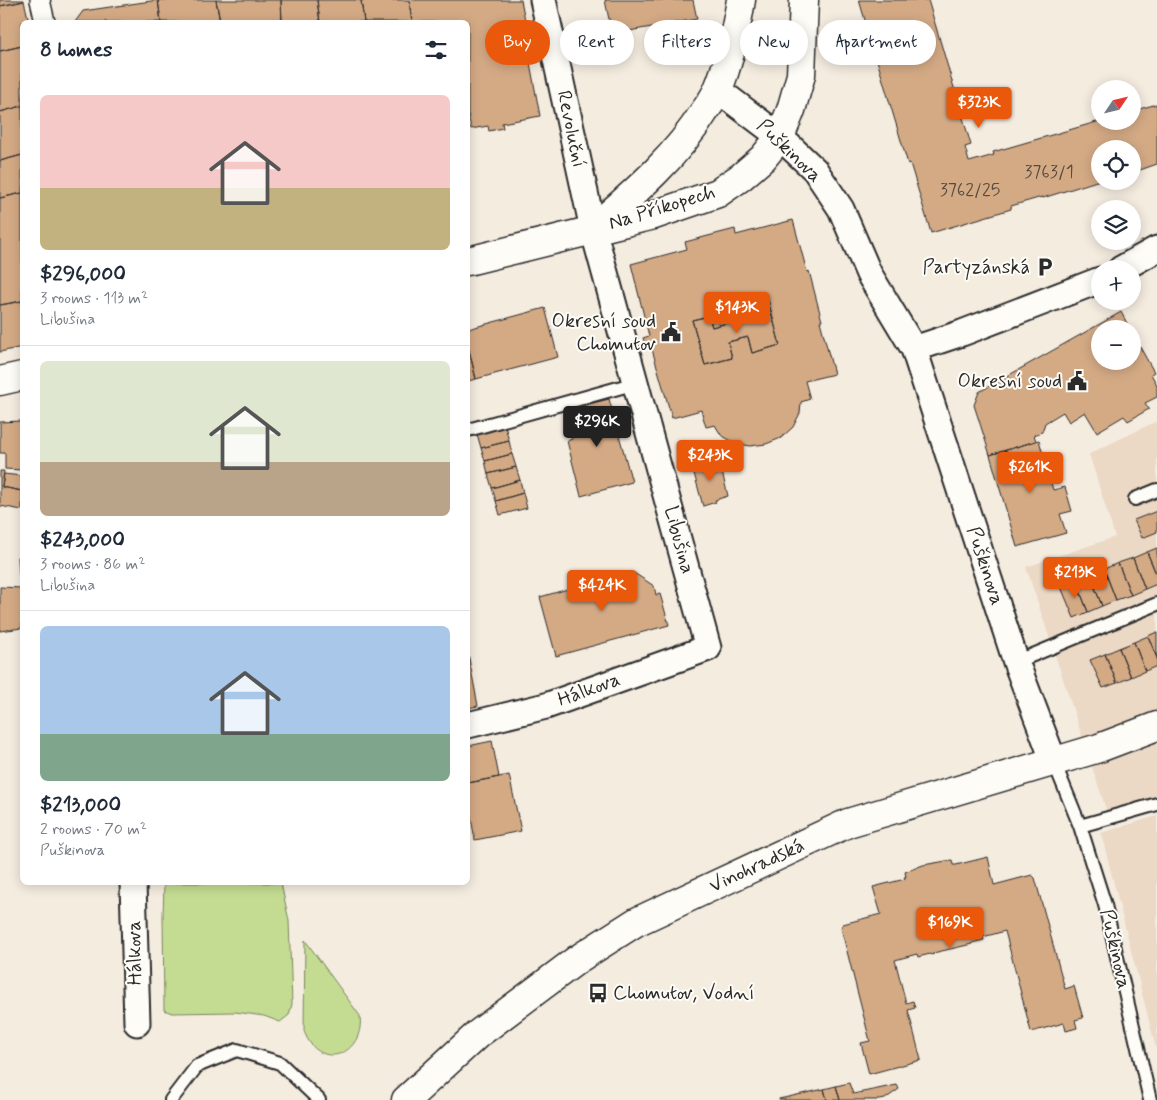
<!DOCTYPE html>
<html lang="en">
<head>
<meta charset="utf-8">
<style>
	body { margin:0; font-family:Mynerve,sans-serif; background:#f6f6f7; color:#1f2937; height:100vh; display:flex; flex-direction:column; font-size:19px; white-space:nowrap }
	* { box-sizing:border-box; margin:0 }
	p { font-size:16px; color:#747a83 }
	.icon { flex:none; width:28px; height:28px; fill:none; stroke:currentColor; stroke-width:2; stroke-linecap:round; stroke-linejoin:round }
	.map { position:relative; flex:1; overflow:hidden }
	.panel { position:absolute; left:20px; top:20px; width:450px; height:865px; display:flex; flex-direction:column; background:#fff; border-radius:8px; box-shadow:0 2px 12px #0003 }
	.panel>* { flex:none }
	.top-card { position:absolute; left:485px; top:20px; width:475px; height:45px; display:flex; gap:10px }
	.needle { width:32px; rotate:55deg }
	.buttons { position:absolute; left:1091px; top:80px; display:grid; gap:10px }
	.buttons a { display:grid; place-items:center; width:50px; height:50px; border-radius:50%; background:#fff; box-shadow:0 2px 12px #0003; font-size:25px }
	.price { position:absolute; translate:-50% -42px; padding:0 11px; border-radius:5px; background:#ea580c; color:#fff; font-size:16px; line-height:32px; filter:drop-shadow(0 1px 2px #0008) }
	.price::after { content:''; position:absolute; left:50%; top:30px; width:15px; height:11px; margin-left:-8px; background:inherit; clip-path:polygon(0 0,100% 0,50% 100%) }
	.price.selected { background:#222; color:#fff }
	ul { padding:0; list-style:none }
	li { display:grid; align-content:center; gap:10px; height:265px; padding:0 20px }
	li+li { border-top:1px solid #e0e1e3 }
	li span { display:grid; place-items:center; height:155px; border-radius:8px; color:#555 }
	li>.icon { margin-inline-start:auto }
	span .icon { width:90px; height:90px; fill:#fffc; stroke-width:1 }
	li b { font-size:21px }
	h2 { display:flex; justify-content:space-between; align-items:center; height:60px; padding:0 20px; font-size:21px }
	.tag { padding:0 18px; border-radius:22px; background:#fff; box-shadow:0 2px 12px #0003; font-size:18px; line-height:45px }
	.tag.selected { background:#ea580c; color:#fff }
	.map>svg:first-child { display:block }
</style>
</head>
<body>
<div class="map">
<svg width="1157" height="1100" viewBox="0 0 1157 1100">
	<rect width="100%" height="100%" fill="#f5ece0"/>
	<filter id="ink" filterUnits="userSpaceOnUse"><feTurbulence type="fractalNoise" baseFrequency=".02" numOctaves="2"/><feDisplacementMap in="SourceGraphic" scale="10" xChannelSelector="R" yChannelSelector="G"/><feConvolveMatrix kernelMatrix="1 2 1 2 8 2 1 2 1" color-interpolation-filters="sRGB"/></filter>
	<g filter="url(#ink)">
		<path fill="#ebd8c5" d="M 1157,421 L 1157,797 L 1107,812 L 1026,567 L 1115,537 L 1089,454 Z
			M 1157,816 L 1157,1052 L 1101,833 Z"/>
		<path fill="#c4dc92" stroke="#78845e" d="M 168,883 L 281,883 L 289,921 L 292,1004 L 289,1015 L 280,1022 L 264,1016 L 235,1012 L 172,1013 L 164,1010 L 163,915 L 164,885 Z
			M 305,940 L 360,1016 C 365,1055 319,1073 304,1031 Z"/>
		<path fill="#d4aa85" stroke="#2b2b2b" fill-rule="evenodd" d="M 0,0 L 24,0 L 24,1 L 0,6 Z
			M 158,0 L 216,0 L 220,22 L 161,22 Z
			M 158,0 L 161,22 L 75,22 L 83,11 Z
			M 216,0 L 281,0 L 282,22 L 220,22 Z
			M 281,0 L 317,0 L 320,22 L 282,22 Z
			M 317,0 L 361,0 L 364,22 L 320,22 Z
			M 361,0 L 409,0 L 412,22 L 364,22 Z
			M 409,0 L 521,0 L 527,30 L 524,31 L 540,116 L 502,123 L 503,128 L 489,131 L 488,126 L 471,129 L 468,113 L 468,22 L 412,22 Z
			M 605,0 L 693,0 L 697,19 L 612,34 Z
			M 859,0 L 928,0 L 971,145 L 965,147 L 969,162 L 994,155 L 993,152 L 1100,121 L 1132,121 L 1132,111 L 1157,104 L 1157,164 L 1140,170 L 1140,169 L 1132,171 L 1132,149 L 1100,149 L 1100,180 L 1043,198 L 1042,197 L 1011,206 L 1011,209 L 931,233 L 910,163 L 908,164 Z
			M 24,1 L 29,22 L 22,22 L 22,46 L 0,51 L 0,6 Z
			M 22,46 L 22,106 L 0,112 L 0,51 Z
			M 22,106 L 22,155 L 0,161 L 0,112 Z
			M 22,155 L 22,193 L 0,198 L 0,161 Z
			M 22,193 L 22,301 L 0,305 L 0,198 Z
			M 793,220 L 807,272 L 809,271 L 822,321 L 820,321 L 834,374 L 805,381 L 810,399 L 801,402 L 800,413 L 793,427 L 781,438 L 766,444 L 750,446 L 735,443 L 721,435 L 715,425 L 706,427 L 701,410 L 672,418 L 651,346 L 646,347 L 643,338 L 649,336 L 631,264 L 687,249 L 685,242 L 735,229 L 736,235 ZM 768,300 L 780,345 L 752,353 L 748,337 L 728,342 L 732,358 L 705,365 L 692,320 L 709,316 L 712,327 L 754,316 L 751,305 Z
			M 768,300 L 780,345 L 752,353 L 748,337 L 728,342 L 732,358 L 705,365 L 692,320 L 709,316 L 712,327 L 754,316 L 751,305 Z
			M 22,301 L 22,347 L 0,352 L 0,305 Z
			M 545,308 L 558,357 L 476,379 L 468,346 L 468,329 Z
			M 1121,312 L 1130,329 L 1100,329 L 1100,361 L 1132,361 L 1132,333 L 1154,372 L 1151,374 L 1157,385 L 1157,397 L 1145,403 L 1149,409 L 1128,421 L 1124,416 L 1097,432 L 1085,412 L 1069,422 L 1063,412 L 1045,423 L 1042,432 L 1034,435 L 1036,441 L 990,455 L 974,405 L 979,392 Z
			M 468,346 L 476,379 L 468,381 Z
			M 609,399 L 632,482 L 581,496 L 567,441 L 572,439 L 565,410 Z
			M 22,421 L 22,470 L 5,469 L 5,453 L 0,453 L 0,422 Z
			M 505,426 L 509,441 L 481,448 L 477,434 Z
			M 1039,440 L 1053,490 L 1065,487 L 1072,511 L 1060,514 L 1066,533 L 1017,547 L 990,455 Z
			M 509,441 L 512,454 L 485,461 L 481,448 Z
			M 512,454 L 516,467 L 488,474 L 485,461 Z
			M 719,460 L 728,496 L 715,500 L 716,502 L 703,506 L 692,466 L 699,464 L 700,466 Z
			M 516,467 L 520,480 L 492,488 L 488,474 Z
			M 0,471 L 4,471 L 2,487 L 22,491 L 22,510 L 0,506 Z
			M 4,474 L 22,476 L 22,491 L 2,487 Z
			M 520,480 L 523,493 L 496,501 L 492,488 Z
			M 523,493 L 527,508 L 500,515 L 496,501 Z
			M 1157,511 L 1157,532 L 1142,538 L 1134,520 Z
			M 1157,548 L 1157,576 L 1147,552 Z
			M 1147,552 L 1157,576 L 1157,584 L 1145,589 L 1133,558 Z
			M 18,557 L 22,557 L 22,575 L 19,575 Z
			M 1133,558 L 1145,589 L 1131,595 L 1118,563 Z
			M 1118,563 L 1131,595 L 1116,600 L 1104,569 Z
			M 1104,569 L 1116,600 L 1102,606 L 1090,575 Z
			M 624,573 L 625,575 L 634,573 L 654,586 L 656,595 L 660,594 L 669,625 L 556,656 L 540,597 Z
			M 1090,575 L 1102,606 L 1088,612 L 1076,581 Z
			M 1076,581 L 1088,612 L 1074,618 L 1061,587 Z
			M 0,587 L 22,588 L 22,628 L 0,631 Z
			M 1157,632 L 1157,658 L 1148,636 Z
			M 1148,636 L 1157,658 L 1157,666 L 1145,671 L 1134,642 Z
			M 1134,642 L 1145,671 L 1131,677 L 1119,648 Z
			M 1119,648 L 1131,677 L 1117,683 L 1105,654 Z
			M 468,653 L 478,706 L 468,708 Z
			M 1105,654 L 1117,683 L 1103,688 L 1090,660 Z
			M 492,741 L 499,777 L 468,783 L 468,746 Z
			M 509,775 L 521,831 L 475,840 L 468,801 L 468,783 Z
			M 988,857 L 994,885 L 1032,875 L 1035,878 L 1065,989 L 1074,986 L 1083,1018 L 1075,1020 L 1077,1028 L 1066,1031 L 1064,1023 L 1031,1032 L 1005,931 L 983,937 L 984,940 L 972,943 L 972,944 L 933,953 L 934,954 L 931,955 L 930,954 L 918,957 L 917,954 L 895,960 L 906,1003 L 913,1001 L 915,1008 L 908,1010 L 921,1060 L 869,1074 L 861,1043 L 870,1041 L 841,928 L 843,924 L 881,914 L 873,887 L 905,879 L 904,877 L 906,877 L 905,872 L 923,865 L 952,860 L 953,865 L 956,865 Z
			M 849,1083 L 853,1094 L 897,1085 L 899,1089 L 885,1099 L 880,1100 L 840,1100 L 836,1086 Z
			M 836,1086 L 840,1100 L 827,1100 L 824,1089 Z
			M 824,1089 L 827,1100 L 779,1100 L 779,1099 Z"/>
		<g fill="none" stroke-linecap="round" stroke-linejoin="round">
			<defs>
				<path id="service" d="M 468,430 L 636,383
					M 1135,499 L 1157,490
					M 1016,662 L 1157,604
					M 1054,762 L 1080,826 L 1105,905 L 1150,1100
					M 1080,826 L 1157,804
					M 171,1100 L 197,1066 L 237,1050 L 280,1063 L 319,1100"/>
				<path id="pedestrian" d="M 40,0 L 45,22"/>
				<path id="minor" d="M 718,90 L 780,137 L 815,170 L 841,209 L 869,274 L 914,349 L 1016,662 L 1054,762
					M 1121,269 L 1157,249
					M 914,349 L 962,333 L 1100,280
					M 468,725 L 546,706 L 708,648 L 593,229 L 543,0
					M 133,882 L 137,1023"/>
				<path id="tertiary" d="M 596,226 C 635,192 676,157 704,112 C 709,105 715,97 718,89 C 730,61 736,30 741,0
					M 468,261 L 654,215 L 718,193 L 741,177 L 763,158 L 780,137 L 791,110 L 801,75 L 804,0
					M 0,381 L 22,376
					M 406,1100 L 478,1034 L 578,959 L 636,922 L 848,823 L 1099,748 L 1157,726"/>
			</defs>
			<use href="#service" stroke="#2b2b2b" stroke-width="16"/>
			<use href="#pedestrian" stroke="#2b2b2b" stroke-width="22"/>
			<use href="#minor" stroke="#2b2b2b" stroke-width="29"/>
			<use href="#tertiary" stroke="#2b2b2b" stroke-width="31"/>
			<use href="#service" stroke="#fdfcf7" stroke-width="12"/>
			<use href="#pedestrian" stroke="#fdfcf7" stroke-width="19"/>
			<use href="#minor" stroke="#fdfcf7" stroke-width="25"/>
			<use href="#tertiary" stroke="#fdfcf7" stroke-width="28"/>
		</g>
	</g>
	<defs>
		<symbol id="parking-bare" viewBox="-9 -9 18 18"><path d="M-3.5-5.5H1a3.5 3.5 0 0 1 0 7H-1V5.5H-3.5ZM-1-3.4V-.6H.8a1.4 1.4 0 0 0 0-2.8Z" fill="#2b2b2b" stroke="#fdfcf7" stroke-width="2.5" paint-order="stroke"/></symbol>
		<symbol id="civic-bare" viewBox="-9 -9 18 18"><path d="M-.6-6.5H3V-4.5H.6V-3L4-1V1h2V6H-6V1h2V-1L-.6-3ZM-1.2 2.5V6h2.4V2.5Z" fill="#2b2b2b" stroke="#fdfcf7" stroke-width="2.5" paint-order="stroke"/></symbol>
		<symbol id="bus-bare" viewBox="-9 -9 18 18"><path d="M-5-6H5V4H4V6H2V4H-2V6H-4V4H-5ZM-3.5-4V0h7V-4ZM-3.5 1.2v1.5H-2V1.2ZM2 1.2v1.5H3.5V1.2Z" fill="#2b2b2b" stroke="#fdfcf7" stroke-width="2.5" paint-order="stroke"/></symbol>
	</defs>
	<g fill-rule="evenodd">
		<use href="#parking-bare" x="1031" y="253" width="28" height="28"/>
		<use href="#civic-bare" x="657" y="318" width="28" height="28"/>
		<use href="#civic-bare" x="1063" y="367" width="28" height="28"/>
		<use href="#bus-bare" x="584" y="979" width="28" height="28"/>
	</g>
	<g text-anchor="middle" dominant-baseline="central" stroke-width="4" stroke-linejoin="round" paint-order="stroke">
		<g font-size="18" fill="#554b42">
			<text x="1049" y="172">3763/1</text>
			<text x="970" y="190">3762/25</text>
		</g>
		<g font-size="20" fill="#2b2b2b" stroke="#fdfcf7">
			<text transform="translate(571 129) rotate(78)">Revoluční</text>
			<text transform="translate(789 151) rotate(44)">Puškinova</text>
			<text transform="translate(662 208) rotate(-17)">Na Příkopech</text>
			<text transform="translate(679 540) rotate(75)">Libušina</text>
			<text transform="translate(985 566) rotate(72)">Puškinova</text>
			<text transform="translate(589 690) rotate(-20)">Hálkova</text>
			<text transform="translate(757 866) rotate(-25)">Vinohradská</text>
			<text transform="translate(1115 949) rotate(77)">Puškinova</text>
			<text transform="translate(135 953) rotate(-91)">Hálkova</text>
		</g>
		<g font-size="20" fill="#2b2b2b" stroke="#fdfcf7" text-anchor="end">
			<text x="1030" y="267">Partyzánská</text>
			<text x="656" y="321">Okresní soud<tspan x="656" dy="23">Chomutov</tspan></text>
			<text x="1062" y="381">Okresní soud</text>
			<text x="613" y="993" text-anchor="start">Chomutov, Vodní</text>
		</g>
	</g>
</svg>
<div class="buttons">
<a><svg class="needle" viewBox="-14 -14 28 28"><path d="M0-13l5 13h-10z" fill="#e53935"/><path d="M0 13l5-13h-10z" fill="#747a83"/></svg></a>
<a><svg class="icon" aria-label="locate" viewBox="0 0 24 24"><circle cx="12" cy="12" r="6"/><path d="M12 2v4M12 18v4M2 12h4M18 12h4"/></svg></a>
<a><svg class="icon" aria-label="layers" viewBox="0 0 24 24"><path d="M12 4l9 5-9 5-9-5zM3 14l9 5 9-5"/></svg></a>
<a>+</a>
<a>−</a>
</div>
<b class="price" style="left:979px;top:129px">$323K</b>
<b class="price" style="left:737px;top:334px">$143K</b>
<b class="price selected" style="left:597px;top:448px">$296K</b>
<b class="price" style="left:710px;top:482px">$243K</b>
<b class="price" style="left:1030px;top:494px">$261K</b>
<b class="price" style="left:1075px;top:599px">$213K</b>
<b class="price" style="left:602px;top:612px">$424K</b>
<b class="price" style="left:950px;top:949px">$169K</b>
<div class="top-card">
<a class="tag selected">Buy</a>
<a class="tag">Rent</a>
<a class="tag">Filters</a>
<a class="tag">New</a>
<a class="tag">Apartment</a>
</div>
<section class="panel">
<h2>8 homes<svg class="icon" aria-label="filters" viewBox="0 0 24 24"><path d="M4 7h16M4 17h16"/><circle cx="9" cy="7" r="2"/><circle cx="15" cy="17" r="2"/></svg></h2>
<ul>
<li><span style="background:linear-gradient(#f6c9c9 60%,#c2b280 0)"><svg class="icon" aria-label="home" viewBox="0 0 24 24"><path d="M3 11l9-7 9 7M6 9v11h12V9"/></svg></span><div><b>$296,000</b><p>3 rooms · 113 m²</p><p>Libušina</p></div></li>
<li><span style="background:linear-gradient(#dfe7d0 65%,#b9a48a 0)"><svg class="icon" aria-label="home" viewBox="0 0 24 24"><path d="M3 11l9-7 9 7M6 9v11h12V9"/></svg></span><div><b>$243,000</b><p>3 rooms · 86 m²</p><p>Libušina</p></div></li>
<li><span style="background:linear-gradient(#a9c7e8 70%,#7fa58c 0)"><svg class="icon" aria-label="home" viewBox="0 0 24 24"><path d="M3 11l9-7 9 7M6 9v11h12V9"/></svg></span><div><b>$213,000</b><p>2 rooms · 70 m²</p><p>Puškinova</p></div></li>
</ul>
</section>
</div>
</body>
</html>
